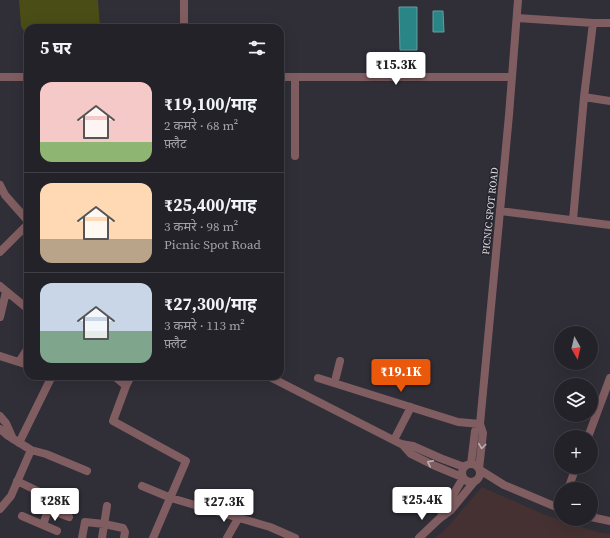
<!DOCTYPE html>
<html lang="hi">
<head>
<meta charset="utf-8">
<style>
	body { margin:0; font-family:"Source Serif 4","Noto Sans Devanagari",serif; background:#2c2a31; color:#f1f3f6; height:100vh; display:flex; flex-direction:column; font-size:15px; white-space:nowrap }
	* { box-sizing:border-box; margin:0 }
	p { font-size:13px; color:#a3a4a8 }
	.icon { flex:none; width:22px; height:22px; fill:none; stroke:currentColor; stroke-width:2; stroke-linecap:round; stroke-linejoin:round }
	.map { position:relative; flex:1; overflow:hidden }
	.panel { position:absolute; left:24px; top:24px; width:260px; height:356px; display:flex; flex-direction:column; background:#242229; border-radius:12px; box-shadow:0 4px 16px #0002,0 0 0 1px #413f46 }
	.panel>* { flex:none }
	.needle { width:26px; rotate:172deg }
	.fabs { position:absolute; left:554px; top:326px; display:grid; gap:8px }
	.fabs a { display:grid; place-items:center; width:44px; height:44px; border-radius:50%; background:#242229; box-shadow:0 4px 16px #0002,0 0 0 1px #413f46; font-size:20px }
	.price { position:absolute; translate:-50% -34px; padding:0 9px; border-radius:4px; background:#fff; color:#222; font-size:13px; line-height:26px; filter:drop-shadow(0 1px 2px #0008) }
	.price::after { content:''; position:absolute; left:50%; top:24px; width:12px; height:9px; margin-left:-6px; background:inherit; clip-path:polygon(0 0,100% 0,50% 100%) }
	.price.active { background:#ea580c; color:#fff }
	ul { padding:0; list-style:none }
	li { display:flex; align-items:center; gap:12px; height:100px; padding:0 16px }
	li+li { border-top:1px solid #413f46 }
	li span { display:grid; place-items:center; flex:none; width:112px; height:80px; border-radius:12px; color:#555 }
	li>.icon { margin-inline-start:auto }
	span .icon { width:48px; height:48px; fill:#fffc; stroke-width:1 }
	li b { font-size:17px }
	h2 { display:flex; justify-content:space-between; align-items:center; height:48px; padding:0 16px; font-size:17px }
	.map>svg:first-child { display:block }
</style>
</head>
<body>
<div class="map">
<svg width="610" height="538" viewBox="0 0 610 538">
	<rect width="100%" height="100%" fill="#302e37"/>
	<path fill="#453132" d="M 482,487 L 543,514 L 597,532 L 610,534 L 610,538 L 434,538 L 443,532 Z"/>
	<path fill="#4b4d17" d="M 19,0 L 98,0 L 100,28 L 28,28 L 28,39 L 21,26 Z"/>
	<path fill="#2a8586" stroke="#609fa2" d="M 399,7 L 417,7 L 417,50 L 400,50 Z
		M 433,11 L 443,11 L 444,32 L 433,32 Z"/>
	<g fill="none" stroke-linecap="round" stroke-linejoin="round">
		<path stroke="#805d61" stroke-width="8" d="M 184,0 L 184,28
			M 517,18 L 593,23 L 610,23
			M 0,77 L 28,77
			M 280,77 L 512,77
			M 584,97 L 610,101
			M 295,156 L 295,77
			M 0,185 L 5,195 L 28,221
			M 500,211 L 610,225
			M 573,220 L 584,97 L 593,23
			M 0,252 L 28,224
			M 0,286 L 28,309
			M 0,317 L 6,292
			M 0,356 L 28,365
			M 19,362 L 28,348
			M 114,376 L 126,386
			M 131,376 L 126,386 L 113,421 L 186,461 L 153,538
			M 268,376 L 401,444 L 413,446 L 440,458 L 464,467
			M 336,377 L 340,361
			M 318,378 L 458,422 L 480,424
			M 0,416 L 6,423 L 13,439
			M 0,429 L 7,435 L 31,450 L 46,454 L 87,471
			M 588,437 L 610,378
			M 394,440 L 411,407
			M 19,443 L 52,376
			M 402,444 L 411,454 L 433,465 L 462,477
			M462 473a9 9 0 1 1 18 0a9 9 0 1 1-18 0Z
			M 471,464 L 475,431 L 480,424
			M 479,469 L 483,433 L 480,424 L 509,115 L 518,0
			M 480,470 L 504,485 L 561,509
			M 17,481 L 52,498 L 43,525
			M 142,486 L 171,498 L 270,527 L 295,538
			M 568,489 L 576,467
			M 0,509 L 11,496 L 31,450
			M 48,509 L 69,517
			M 22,516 L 57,531
			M 441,516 L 463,478
			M 591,517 L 610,521
			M 82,538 L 85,522 L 104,524 L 123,528 L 125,532 L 124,538
			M 102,538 L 107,506
			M 227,538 L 239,517
			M 419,538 L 439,519 L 451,510 L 474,482"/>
	</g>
	<defs><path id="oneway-chevron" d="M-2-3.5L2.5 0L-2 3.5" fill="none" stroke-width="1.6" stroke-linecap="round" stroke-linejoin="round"/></defs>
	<g stroke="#bdb0b6">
		<use href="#oneway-chevron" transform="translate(482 446) rotate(97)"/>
		<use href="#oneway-chevron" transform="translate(430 463) rotate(-154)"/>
	</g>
	<g text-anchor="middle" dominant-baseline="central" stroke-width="3" stroke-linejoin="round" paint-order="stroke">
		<g font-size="10" fill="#dedde3" stroke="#26242d">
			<text transform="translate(490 211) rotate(-84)">PICNIC SPOT ROAD</text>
		</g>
	</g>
</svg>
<div class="fabs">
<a><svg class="needle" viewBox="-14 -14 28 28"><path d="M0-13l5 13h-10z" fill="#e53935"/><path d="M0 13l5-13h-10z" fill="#a3a4a8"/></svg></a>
<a><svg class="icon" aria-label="layers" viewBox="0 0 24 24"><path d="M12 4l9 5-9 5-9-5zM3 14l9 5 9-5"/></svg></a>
<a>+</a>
<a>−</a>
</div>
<b class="price" style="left:396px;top:86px">₹15.3K</b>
<b class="price active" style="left:401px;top:393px">₹19.1K</b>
<b class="price" style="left:422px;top:521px">₹25.4K</b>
<b class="price" style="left:55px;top:522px">₹28K</b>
<b class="price" style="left:224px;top:523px">₹27.3K</b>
<section class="panel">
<h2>5 घर<svg class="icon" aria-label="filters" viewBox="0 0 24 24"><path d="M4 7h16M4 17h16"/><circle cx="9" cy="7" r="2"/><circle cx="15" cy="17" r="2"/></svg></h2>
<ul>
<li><span style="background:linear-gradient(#f6c9c9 75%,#8fb573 0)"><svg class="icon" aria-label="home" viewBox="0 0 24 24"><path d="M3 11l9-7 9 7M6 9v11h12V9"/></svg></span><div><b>₹19,100/माह</b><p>2 कमरे · 68 m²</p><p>फ़्लैट</p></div></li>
<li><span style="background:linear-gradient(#ffd9b3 70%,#b9a48a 0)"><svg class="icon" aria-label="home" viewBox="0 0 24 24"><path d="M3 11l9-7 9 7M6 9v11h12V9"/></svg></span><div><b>₹25,400/माह</b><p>3 कमरे · 98 m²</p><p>Picnic Spot Road</p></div></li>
<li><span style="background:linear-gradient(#c9d6e8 60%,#7fa58c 0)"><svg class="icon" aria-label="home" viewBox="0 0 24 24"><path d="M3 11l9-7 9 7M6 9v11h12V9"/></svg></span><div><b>₹27,300/माह</b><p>3 कमरे · 113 m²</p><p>फ़्लैट</p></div></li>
</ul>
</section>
</div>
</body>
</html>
